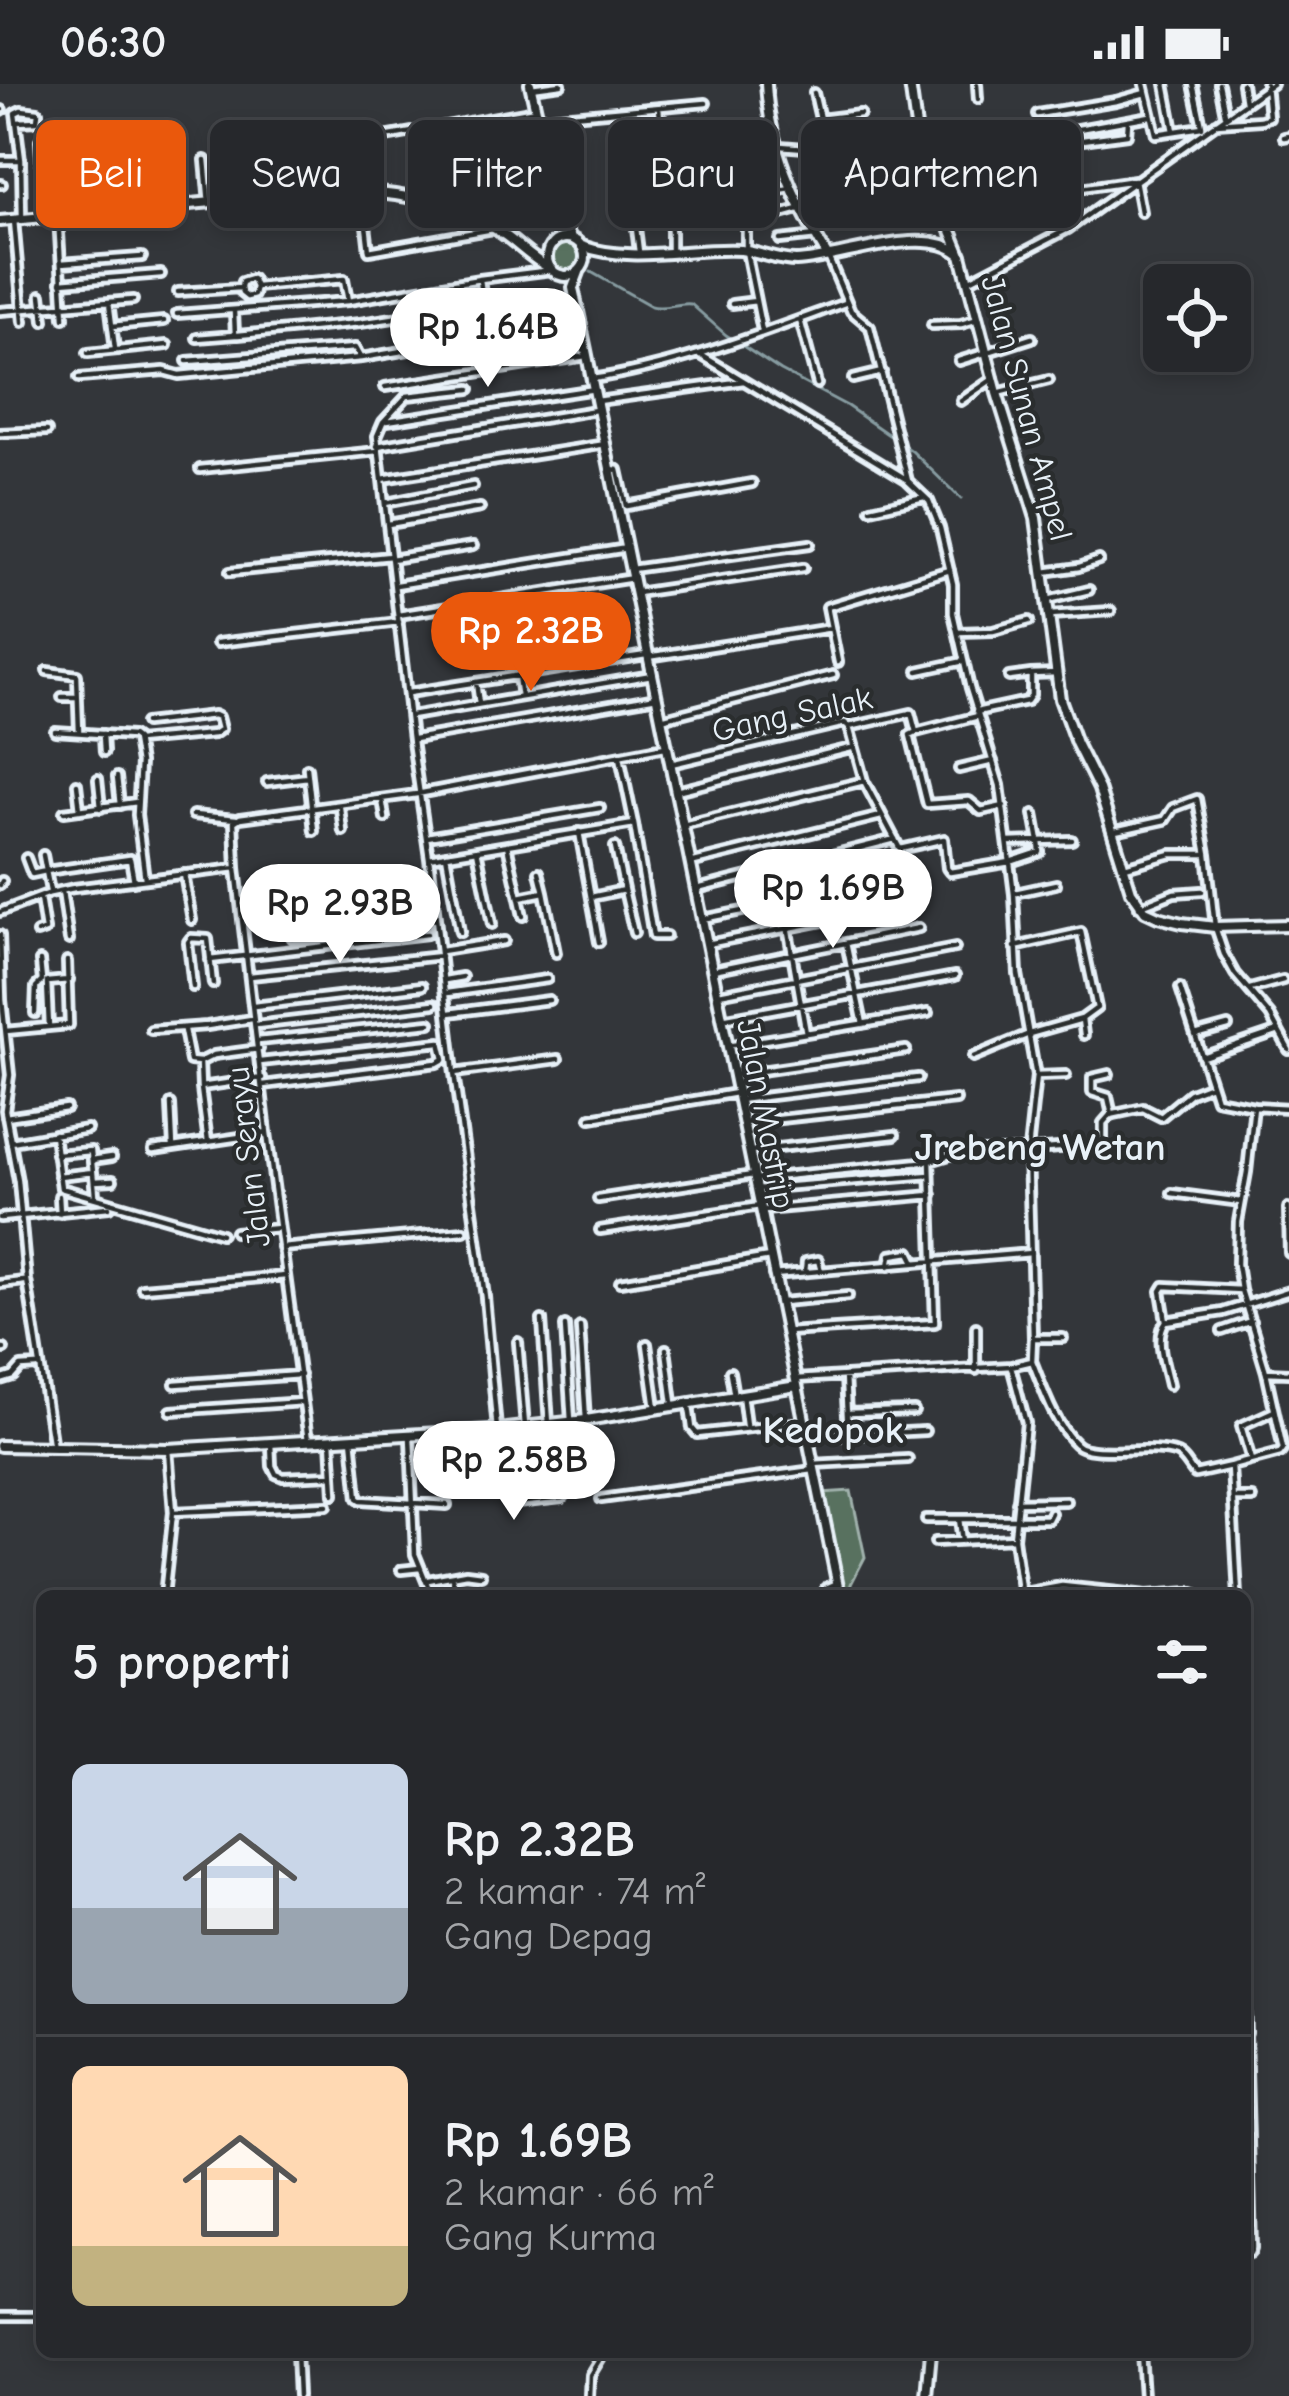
<!DOCTYPE html>
<html lang="id">
<head>
<meta charset="utf-8">
<style>
	body { margin:0; font-family:"Comic Neue",sans-serif; background:#323438; color:#f1f3f6; height:100vh; display:flex; flex-direction:column; font-size:45px; white-space:nowrap }
	* { box-sizing:border-box; margin:0 }
	p { font-size:39px; color:#a4a6a9 }
	.icon { flex:none; width:66px; height:66px; fill:none; stroke:currentColor; stroke-width:2; stroke-linecap:round; stroke-linejoin:round }
	.map { position:relative; flex:1; overflow:hidden }
	.sheet { position:absolute; left:36px; top:1506px; width:1215px; height:768px; display:flex; flex-direction:column; background:#26282c; border-radius:18px; box-shadow:0 6px 18px #0003,0 0 0 3px #424448 }
	.sheet>* { flex:none }
	.banner { position:absolute; left:36px; top:36px; width:1218px; height:108px; display:flex; gap:24px }
	.fabs { position:absolute; left:1143px; top:180px; display:grid; gap:24px }
	.fabs a { display:grid; place-items:center; width:108px; height:108px; border-radius:18px; background:#26282c; box-shadow:0 6px 18px #0003,0 0 0 3px #424448; font-size:60px }
	.price { position:absolute; translate:-50% -102px; padding:0 27px; border-radius:42px; background:#fff; color:#222; font-size:39px; line-height:78px; filter:drop-shadow(0 3px 6px #0008) }
	.price::after { content:''; position:absolute; left:50%; top:72px; width:36px; height:27px; margin-left:-18px; background:inherit; clip-path:polygon(0 0,100% 0,50% 100%) }
	.price.active { background:#ea580c; color:#fff }
	ul { padding:0; list-style:none }
	li { display:flex; align-items:center; gap:36px; height:300px; padding:0 36px }
	li+li { border-top:3px solid #424448 }
	li span { display:grid; place-items:center; flex:none; width:336px; height:240px; border-radius:18px; color:#555 }
	li>.icon { margin-inline-start:auto }
	span .icon { width:144px; height:144px; fill:#fffc; stroke-width:1 }
	li b { font-size:51px }
	h2 { display:flex; justify-content:space-between; align-items:center; height:144px; padding:0 36px; font-size:51px }
	.tag { padding:0 42px; border-radius:18px; background:#26282c; box-shadow:0 6px 18px #0003,0 0 0 3px #424448; font-size:42px; line-height:108px }
	.tag.active { background:#ea580c; color:#fff }
	.status { display:flex; justify-content:space-between; align-items:center; height:84px; padding:0 60px; background:#26282c; direction:ltr }
	.status svg { height:33px; fill:currentColor }
	.map>svg:first-child { display:block }
</style>
</head>
<body>
<div class="status"><b>06:30</b><svg viewBox="0 0 49 12"><path d="M0 12V9h3v3zM5 12V6h3v6zM10 12V3h3v9zM15 12V0h3v12zM26 1h20v11H26zM47 4h2v5h-2z"/></svg></div>
<div class="map">
<svg width="1289" height="2312" viewBox="0 0 1289 2312">
	<rect width="100%" height="100%" fill="#33363a"/>
	<filter id="ink" filterUnits="userSpaceOnUse"><feTurbulence type="fractalNoise" baseFrequency=".00833" numOctaves="2"/><feDisplacementMap in="SourceGraphic" scale="24" xChannelSelector="R" yChannelSelector="G"/><feConvolveMatrix kernelMatrix="1 2 1 2 8 2 1 2 1" color-interpolation-filters="sRGB"/></filter>
	<g filter="url(#ink)">
		<path fill="#58715f" stroke="#a0b1ac" stroke-width="3" d="M551 173a16 16 0 1 1 32 0a16 16 0 1 1-32 0Z
			M 851,1407 L 865,1473 L 851,1500 L 849,1512 L 843,1512 L 822,1409 Z"/>
		<g fill="none" stroke-linecap="round" stroke-linejoin="round">
			<path stroke="#879ca1" stroke-width="3" d="M 591,188 L 651,222 C 665,226 678,218 691,220 L 726,251 L 781,287 L 847,322 L 912,367 L 961,415"/>
			<defs>
				<path id="street" d="M 977,0 L 978,15
					M 1144,0 L 1156,50 L 1202,43
					M 1165,0 L 1174,47
					M 1193,0 L 1202,42
					M 1219,0 L 1225,30
					M 1242,0 L 1245,18
					M 531,4 L 561,0
					M 659,24 L 671,147 L 671,168
					M 0,26 L 2,26
					M 1037,30 L 1116,17 L 1145,9
					M 538,34 L 706,19
					M 820,35 L 860,30
					M 17,38 L 37,37 L 38,28 L 21,26 L 15,29 L 21,76 L 22,134
					M 1216,39 L 1261,36 L 1269,33 L 1266,0
					M 749,47 L 770,44
					M 660,48 L 717,40
					M 1284,53 L 1289,52
					M 1029,54 L 1150,32
					M 169,55 L 176,122
					M 40,56 L 45,132
					M 362,57 L 536,26
					M 917,57 L 947,50
					M 817,61 L 873,60
					M 780,62 L 805,64 L 817,61 L 820,35 L 814,9
					M 1038,62 L 1127,50 L 1128,38
					M 416,71 L 541,50
					M 0,76 L 21,76
					M 205,76 L 209,119
					M 628,79 L 639,168
					M 736,87 L 740,137 L 746,140
					M 455,92 L 483,93 L 491,108 L 552,98
					M 0,100 L 2,100
					M 362,107 L 369,167 L 493,145
					M 934,107 C 963,97 988,99 1016,91
					M 1041,110 L 1135,96 L 1141,128
					M 738,113 L 791,104
					M 799,120 L 826,105
					M 58,132 L 64,234
					M 14,136 L 23,238
					M 949,139 L 961,135 L 977,134
					M 780,156 L 816,152
					M 61,179 L 142,173
					M 970,196 L 1068,145 L 1272,0
					M 61,198 L 161,190
					M 241,204 L 242,209 L 247,213 L 254,211 L 256,203 L 344,195 L 348,217
					M 178,208 L 241,204 L 242,198 L 252,195 L 256,203
					M 41,211 L 44,237
					M 109,218 L 115,265
					M 732,220 L 756,217
					M 533,222 L 574,216
					M 0,227 L 133,216
					M 234,227 L 235,251 L 238,251 L 360,239 L 481,221 L 483,219 L 480,195
					M 177,230 L 348,217 L 480,195 L 552,186
					M 800,236 L 817,300
					M 932,241 L 961,240 L 978,235
					M 112,242 L 164,237
					M 762,247 L 746,167 L 746,140 L 802,124
					M 500,253 L 506,282
					M 197,254 L 235,251
					M 88,269 L 167,261
					M 701,271 L 906,395
					M 187,277 L 355,264 L 360,273
					M 959,277 L 1032,254
					M 79,294 L 164,287 L 179,291 L 361,274 L 580,237
					M 592,295 C 679,282 762,249 845,219
					M 853,295 L 882,288
					M 385,303 L 586,272
					M 470,305 L 407,312 L 383,338 L 377,352 L 413,664 L 429,774 L 634,740 L 620,673
					M 997,309 L 1049,296
					M 597,317 L 744,297
					M 961,317 L 994,294
					M 387,337 L 595,305
					M 0,349 L 47,347
					M 377,362 L 596,326
					M 200,385 L 378,367
					M 611,385 L 618,386 L 626,422 L 752,399
					M 382,395 L 606,360
					M 385,419 L 473,402
					M 871,425 L 924,413
					M 388,440 L 480,424
					M 391,475 L 473,462
					M 631,485 L 810,460
					M 230,488 L 391,472
					M 1044,488 L 1079,483 L 1099,476
					M 396,501 L 627,464
					M 636,509 L 803,484
					M 1048,516 L 1089,506
					M 398,531 L 633,494
					M 1050,531 L 1111,527
					M 958,548 L 993,547 L 1029,537
					M 217,559 L 399,538
					M 648,573 L 831,544
					M 838,578 L 827,523 L 950,486
					M 47,587 L 77,591 L 79,648
					M 918,587 L 964,577
					M 518,591 L 521,613
					M 1009,593 L 1031,590
					M 476,598 L 479,620
					M 408,609 L 646,571
					M 62,613 L 78,613
					M 976,628 L 1027,617 L 1031,611 L 1031,590 L 1057,589
					M 411,632 L 652,591
					M 661,635 L 833,591
					M 849,643 L 864,697 L 900,765 L 944,755 L 947,784 L 950,788 L 1010,778 L 1040,768 L 1039,757 L 1008,758
					M 55,647 L 132,652 L 136,655 L 140,679 L 137,731 L 145,795
					M 916,648 L 910,651 L 927,720 L 969,717 L 981,727 L 1004,722
					M 103,650 L 104,668
					M 414,655 L 657,613
					M 137,657 L 214,650 L 221,645 L 218,633 L 214,631 L 145,639
					M 671,680 L 845,639 L 849,643 L 911,629 L 916,648 L 978,632
					M 307,684 L 314,747
					M 959,685 L 993,677
					M 117,693 L 120,721
					M 98,695 L 101,724
					M 267,698 L 308,693
					M 77,700 L 80,726
					M 676,707 L 851,664
					M 382,715 L 385,734
					M 340,724 L 343,747
					M 64,728 L 137,718
					M 1034,730 L 1039,757 L 1072,756
					M 193,731 L 236,735
					M 634,740 L 653,852 L 666,852
					M 683,741 L 864,697
					M 1115,747 L 1165,736 L 1173,724 L 1197,715 L 1207,770 L 1215,843 L 1224,870 L 1235,890 L 1270,931 L 1289,966
					M 579,748 L 599,858
					M 427,753 L 600,724
					M 507,761 L 523,832
					M 615,763 L 624,806
					M 477,766 L 492,840
					M 446,771 L 460,848
					M 26,774 L 32,790 L 46,787 L 43,771
					M 429,774 L 454,989 L 485,1213 L 497,1345 L 512,1416 L 516,1419 L 562,1414 L 566,1410
					M 690,779 L 881,732
					M 1125,783 L 1171,770 L 1207,770
					M 184,790 L 192,836
					M 0,801 L 2,797
					M 697,805 L 895,755
					M 50,807 L 46,787 L 130,775 L 134,797
					M 62,807 L 69,856
					M 544,808 L 556,869
					M 839,808 L 844,832
					M 1015,809 L 1056,800
					M 519,813 L 544,808 L 539,788
					M 591,813 L 624,806 L 634,849
					M 783,819 L 806,949
					M 1139,823 L 1174,809 L 1202,807
					M 242,824 L 403,803
					M 0,828 L 50,809 L 74,804 L 236,784
					M 702,835 L 893,797
					M 37,849 L 45,846 L 40,814
					M 0,851 L 2,916 L 10,991 L 5,1026 L 18,1097 L 27,1196 L 53,1364
					M 292,853 L 435,835
					M 846,859 L 863,940
					M 707,860 L 895,823
					M 441,867 L 504,857
					M 210,876 L 427,850
					M 40,877 L 42,897
					M 713,886 L 919,844
					M 250,892 L 441,872
					M 445,896 L 462,893
					M 193,903 L 188,858 L 191,854 L 208,855 L 213,900
					M 1180,904 L 1216,1015 L 1254,1022
					M 1250,905 L 1283,896
					M 447,909 L 547,895
					M 719,910 L 955,864
					M 254,922 L 422,902
					M 35,929 L 36,903 L 42,897
					M 449,929 L 549,916
					M 722,935 L 955,892
					M 1082,935 L 1084,951
					M 256,941 L 434,920
					M 49,943 L 47,898 L 69,896
					M 151,946 L 207,942 L 252,935
					M 184,946 L 190,977 L 200,978
					M 6,947 L 69,941 L 67,877
					M 1195,951 L 1228,942
					M 258,957 L 430,939
					M 727,962 L 928,929
					M 259,965 L 214,971 L 200,978 L 201,1003 L 262,994
					M 973,973 L 1029,950 L 1082,935 L 1097,924 L 1081,848 L 1015,863
					M 1202,973 L 1276,948
					M 260,978 L 440,958 L 444,975 L 437,979 L 263,1001
					M 454,989 L 558,975
					M 1109,990 L 1092,994 L 1092,1008 L 1108,1013 L 1112,1031
					M 733,991 L 906,966
					M 1036,992 L 1066,991
					M 201,1004 L 208,1058
					M 738,1016 L 918,994
					M 171,1020 L 173,1063
					M 6,1033 L 66,1024
					M 591,1034 L 736,1009
					M 743,1039 L 956,1016
					M 54,1050 L 61,1104 L 221,1150
					M 11,1058 L 87,1045
					M 153,1066 L 267,1049
					M 751,1067 L 895,1051
					M 56,1070 L 91,1067 L 95,1111
					M 92,1076 L 112,1073
					M 59,1092 L 93,1088
					M 754,1095 L 930,1077 L 959,1068 L 1006,1068 L 1098,1061 L 1103,1058 L 1103,1039 L 1110,1031 L 1143,1024 L 1161,1033 L 1190,1009 L 1211,1001
					M 94,1097 L 113,1096
					M 756,1105 L 930,1091
					M 1172,1109 L 1241,1118
					M 59,1112 L 60,1129
					M 598,1115 L 753,1091
					M 1288,1124 L 1289,1169
					M 764,1126 L 932,1111
					M 0,1134 L 109,1123
					M 600,1146 L 760,1122
					M 235,1148 L 279,1144
					M 282,1164 L 464,1147
					M 889,1182 L 891,1171 L 910,1168 L 915,1178
					M 805,1188 L 806,1178 L 818,1176 L 821,1187
					M 773,1191 L 1031,1169
					M 620,1198 L 770,1173
					M 0,1200 L 24,1197
					M 142,1204 L 286,1192
					M 782,1218 L 848,1212
					M 542,1236 L 549,1340
					M 1166,1237 L 1161,1207 L 1164,1202 L 1241,1206
					M 565,1242 L 571,1337
					M 580,1243 L 586,1336
					M 976,1243 L 976,1286
					M 1222,1247 L 1251,1237
					M 786,1248 L 935,1239 L 930,1077
					M 1033,1254 L 1063,1254
					M 518,1258 L 525,1342
					M 647,1260 L 656,1324
					M 0,1265 L 4,1265
					M 666,1265 L 673,1319
					M 1032,1277 C 1043,1304 1054,1340 1076,1360 C 1090,1374 1151,1360 1177,1370 C 1186,1374 1189,1384 1195,1390 L 1231,1382
					M 1011,1282 L 1026,1339 L 1014,1454 L 1022,1512
					M 730,1288 L 734,1312
					M 1266,1288 L 1289,1289
					M 796,1295 L 1011,1282 L 1032,1277 L 1033,1254 L 1028,1066 L 1036,992 L 1018,890 L 1014,810 L 1000,701 L 970,604 L 953,529 L 953,500 L 940,444 L 929,417 L 908,397 L 870,243 L 851,227 L 829,175
					M 0,1296 L 13,1292 L 21,1283 L 37,1282
					M 175,1300 L 300,1291
					M 1169,1301 C 1165,1282 1154,1253 1166,1237 L 1223,1228 L 1289,1207
					M 742,1310 L 746,1341
					M 689,1322 L 692,1344 L 697,1350 L 804,1338
					M 171,1327 L 303,1318
					M 847,1329 L 914,1327
					M 848,1351 L 925,1347
					M 836,1352 L 848,1351 L 845,1292
					M 410,1353 L 415,1470 L 432,1512
					M 352,1354 L 358,1414 L 361,1416 L 447,1421
					M 308,1356 L 267,1049 L 236,784 L 234,738 L 240,734 L 417,710 L 665,663
					M 331,1356 L 334,1410
					M 271,1359 L 272,1382 L 276,1390 L 283,1393 L 332,1391
					M 504,1372 L 531,1394 L 565,1410
					M 1251,1376 L 1241,1342 L 1274,1327
					M 812,1380 L 908,1375
					M 1234,1414 L 1252,1414
					M 601,1415 L 813,1386
					M 1017,1418 L 1066,1417
					M 173,1428 L 327,1421
					M 926,1435 L 1048,1435 L 1051,1429
					M 959,1435 L 962,1457
					M 935,1458 L 1014,1454
					M 401,1486 L 420,1484
					M 452,1494 L 457,1512
					M 428,1496 L 466,1489 L 481,1491
					M 1024,1509 L 1062,1502 L 1147,1511 L 1190,1508 L 1203,1512
					M 164,1512 L 173,1428 L 168,1365
					M 825,1512 L 826,1504 L 835,1500
					M 1238,1512 L 1231,1382 L 1280,1369 L 1283,1365 L 1266,1288 L 1241,1206 L 1237,1180 L 1238,1138 L 1247,1088 L 1254,1022 L 1289,1024
					M 1245,1894 L 1247,1949 L 1245,1953
					M 1245,2170 L 1250,2169 L 1252,2164 L 1246,1952
					M 0,2232 L 42,2232
					M 296,2268 L 298,2312
					M 1140,2268 L 1143,2312
					M 589,2312 L 590,2291 L 604,2268"/>
				<path id="secondary" d="M 530,0 L 562,140 L 572,155
					M 766,0 C 769,63 795,118 827,171
					M 910,0 L 920,72 L 961,171 L 997,309 L 1036,434 L 1060,615 L 1076,659 L 1099,705 L 1131,807 L 1145,827 L 1158,833 L 1182,839 L 1215,843 L 1289,841
					M 0,137 L 326,108 C 383,105 448,115 497,146 C 516,157 530,175 550,184
					M547 173a19 19 0 1 1 38 0a19 19 0 1 1-38 0Z
					M 582,162 C 632,180 690,163 741,166 C 759,168 777,177 796,177 C 839,176 925,139 960,170
					M 579,188 L 573,204 L 580,237 L 840,1512
					M 0,1362 L 168,1365 L 506,1345 L 586,1336 L 797,1302
					M 927,2312 L 931,2268"/>
			</defs>
			<use href="#street" stroke="#e8f1f8" stroke-width="14"/>
			<use href="#secondary" stroke="#e8f1f8" stroke-width="16"/>
			<use href="#street" stroke="#2a2d2e" stroke-width="4.5"/>
			<use href="#secondary" stroke="#2a2d2e" stroke-width="8"/>
		</g>
	</g>
	<g text-anchor="middle" dominant-baseline="central" stroke-width="9" stroke-linejoin="round" paint-order="stroke">
		<g font-size="33" fill="#e8f1f8" stroke="#2a2d2e">
			<text transform="translate(1027 324) rotate(75)">Jalan Sunan Ampel</text>
			<text transform="translate(792 630) rotate(-12)">Gang Salak</text>
			<text transform="translate(766 1030) rotate(79)">Jalan Mastrip</text>
			<text transform="translate(248 1073) rotate(-97)">Jalan Serayu</text>
		</g>
		<g font-size="39" font-weight="bold" fill="#e8f1f8" stroke="#2a2d2e">
			<text x="1040" y="1063">Jrebeng Wetan</text>
			<text x="833" y="1346">Kedopok</text>
		</g>
	</g>
</svg>
<div class="fabs">
<a><svg class="icon" aria-label="locate" viewBox="0 0 24 24"><circle cx="12" cy="12" r="6"/><path d="M12 2v4M12 18v4M2 12h4M18 12h4"/></svg></a>
</div>
<b class="price" style="left:488px;top:306px">Rp 1.64B</b>
<b class="price active" style="left:531px;top:610px">Rp 2.32B</b>
<b class="price" style="left:833px;top:867px">Rp 1.69B</b>
<b class="price" style="left:340px;top:882px">Rp 2.93B</b>
<b class="price" style="left:514px;top:1439px">Rp 2.58B</b>
<div class="banner">
<a class="tag active">Beli</a>
<a class="tag">Sewa</a>
<a class="tag">Filter</a>
<a class="tag">Baru</a>
<a class="tag">Apartemen</a>
</div>
<section class="sheet">
<h2>5 properti<svg class="icon" aria-label="filters" viewBox="0 0 24 24"><path d="M4 7h16M4 17h16"/><circle cx="9" cy="7" r="2"/><circle cx="15" cy="17" r="2"/></svg></h2>
<ul>
<li><span style="background:linear-gradient(#c9d6e8 60%,#9aa5b1 0)"><svg class="icon" aria-label="home" viewBox="0 0 24 24"><path d="M3 11l9-7 9 7M6 9v11h12V9"/></svg></span><div><b>Rp 2.32B</b><p>2 kamar · 74 m²</p><p>Gang Depag</p></div></li>
<li><span style="background:linear-gradient(#ffd9b3 75%,#c2b280 0)"><svg class="icon" aria-label="home" viewBox="0 0 24 24"><path d="M3 11l9-7 9 7M6 9v11h12V9"/></svg></span><div><b>Rp 1.69B</b><p>2 kamar · 66 m²</p><p>Gang Kurma</p></div></li>
</ul>
</section>
</div>
</body>
</html>
